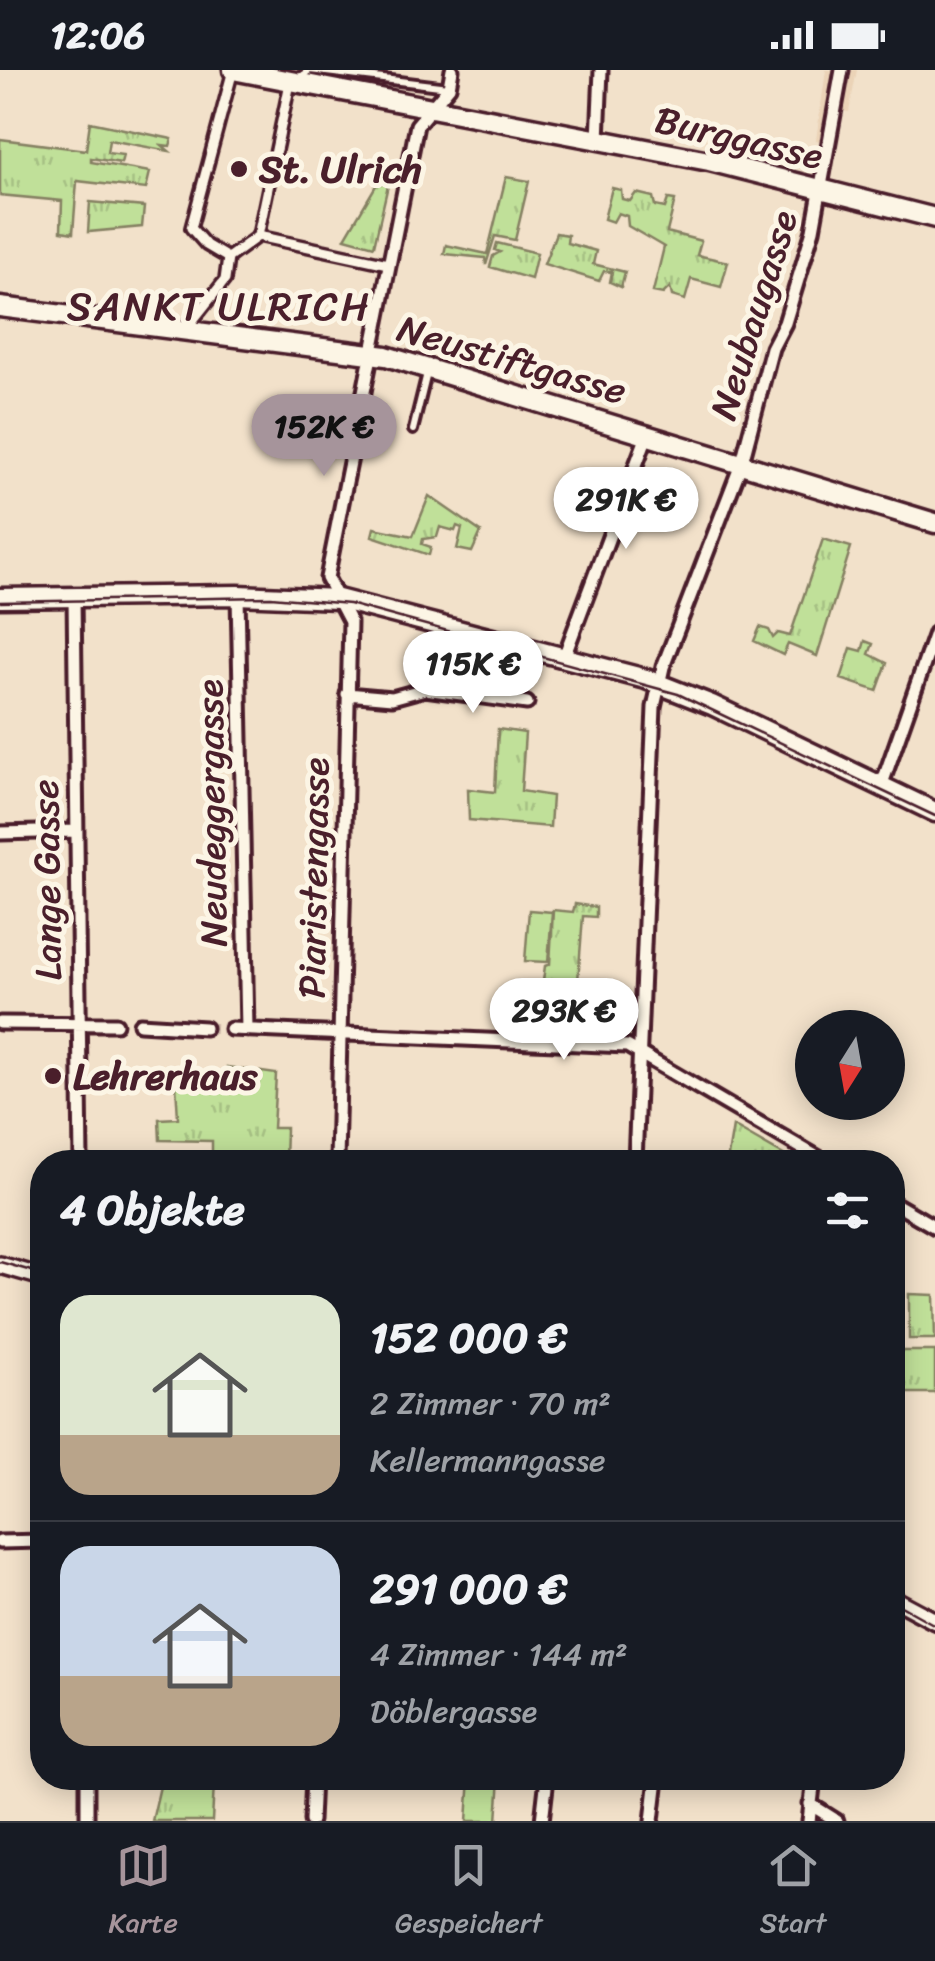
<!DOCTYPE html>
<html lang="de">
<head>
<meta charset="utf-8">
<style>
	body { margin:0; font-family:Sriracha,sans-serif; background:#20242c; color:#f1f3f6; height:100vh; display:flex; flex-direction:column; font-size:38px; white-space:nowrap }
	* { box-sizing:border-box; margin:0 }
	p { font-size:32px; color:#9ea1a6 }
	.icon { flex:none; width:55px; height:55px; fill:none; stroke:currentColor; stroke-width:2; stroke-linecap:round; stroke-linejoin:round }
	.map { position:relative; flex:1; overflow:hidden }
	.side { position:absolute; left:30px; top:1080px; width:875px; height:640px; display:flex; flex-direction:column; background:#171b24; border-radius:40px; box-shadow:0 5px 25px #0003 }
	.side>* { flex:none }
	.needle { width:65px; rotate:191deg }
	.controls { position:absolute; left:795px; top:940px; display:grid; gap:20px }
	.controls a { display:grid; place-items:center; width:110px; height:110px; border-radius:50%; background:#171b24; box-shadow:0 5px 25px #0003; font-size:50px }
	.price { position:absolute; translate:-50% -85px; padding:0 22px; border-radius:35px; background:#fff; color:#222; font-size:32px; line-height:65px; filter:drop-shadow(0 2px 5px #0008) }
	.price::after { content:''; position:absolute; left:50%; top:60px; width:30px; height:22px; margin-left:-15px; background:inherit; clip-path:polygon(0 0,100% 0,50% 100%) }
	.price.current { background:#a6949b; color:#111 }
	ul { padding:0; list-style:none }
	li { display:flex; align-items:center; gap:30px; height:250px; padding:0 30px }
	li+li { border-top:2px solid #363941 }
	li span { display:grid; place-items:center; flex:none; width:280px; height:200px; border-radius:30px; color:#555 }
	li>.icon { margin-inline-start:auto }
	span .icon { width:120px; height:120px; fill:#fffc; stroke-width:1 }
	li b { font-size:42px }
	h2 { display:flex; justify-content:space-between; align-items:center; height:120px; padding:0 30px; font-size:42px }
	.status { display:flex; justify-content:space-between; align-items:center; height:70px; padding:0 50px; background:#171b24; direction:ltr }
	.status svg { height:28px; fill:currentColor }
	.tabs { display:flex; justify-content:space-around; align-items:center; height:140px; border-top:2px solid #363941; background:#171b24; font-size:28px; color:#9ea1a6 }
	.tabs a { display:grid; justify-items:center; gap:5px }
	.tabs .current { color:#a6949b }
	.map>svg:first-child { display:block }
</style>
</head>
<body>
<div class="status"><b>12:06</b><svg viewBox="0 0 49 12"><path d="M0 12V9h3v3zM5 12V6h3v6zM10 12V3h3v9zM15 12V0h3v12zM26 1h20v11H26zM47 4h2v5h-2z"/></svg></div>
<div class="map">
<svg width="935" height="1751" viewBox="0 0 935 1751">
	<defs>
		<pattern id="grass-tufts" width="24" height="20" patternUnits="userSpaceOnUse" patternTransform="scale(2.5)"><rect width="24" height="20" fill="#c0e099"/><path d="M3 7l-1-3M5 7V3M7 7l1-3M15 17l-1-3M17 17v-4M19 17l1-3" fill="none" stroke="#a6c084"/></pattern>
	</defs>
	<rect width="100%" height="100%" fill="#f2e1ca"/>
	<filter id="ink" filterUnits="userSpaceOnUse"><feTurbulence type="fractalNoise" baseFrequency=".01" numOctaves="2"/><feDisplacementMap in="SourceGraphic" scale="20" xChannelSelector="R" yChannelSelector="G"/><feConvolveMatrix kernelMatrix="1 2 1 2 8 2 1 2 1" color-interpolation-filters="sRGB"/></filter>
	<g filter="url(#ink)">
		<path fill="#ebd3b7" d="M 826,0 L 857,0 L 849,42 L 836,40 L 828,73 L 816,70 Z"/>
		<path fill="url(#grass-tufts)" stroke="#858062" stroke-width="2.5" d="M 90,52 L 172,69 L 170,76 L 162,75 L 169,81 L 109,70 L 107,83 L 123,85 L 121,93 L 91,88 L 91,92 L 150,102 L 146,119 L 77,111 L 73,163 L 61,161 L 62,131 L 0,125 L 0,69 L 86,80 Z
			M 506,107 L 529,111 L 515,170 L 495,166 L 486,195 L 485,188 L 444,184 L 446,175 L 487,184 Z
			M 378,112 L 388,115 L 374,176 L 345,168 Z
			M 612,118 L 621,120 L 622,129 L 630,131 L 636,123 L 653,127 L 655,136 L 665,138 L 668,129 L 675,130 L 667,162 L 701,171 L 697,185 L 728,192 L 721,217 L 691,209 L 685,230 L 672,226 L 670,217 L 663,224 L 653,222 L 664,177 L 628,156 L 627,146 L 618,143 L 613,152 L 604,149 Z
			M 90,132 L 144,137 L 142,157 L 88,162 Z
			M 556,163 L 568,165 L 567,173 L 596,181 L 593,194 L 625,202 L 621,217 L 610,212 L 612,202 L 604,201 L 599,211 L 544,194 Z
			M 497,173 L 537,183 L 531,209 L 490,197 L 493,186 L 500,182 L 495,180 Z
			M 429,426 L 481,462 L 472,482 L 457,479 L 462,458 L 457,456 L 455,461 L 440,457 L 437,467 L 423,469 L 422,474 L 431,477 L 429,485 L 372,466 L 374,458 L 413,466 Z
			M 823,469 L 851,477 L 817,586 L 788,574 L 783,585 L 754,571 L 760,557 L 769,560 L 773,568 L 778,563 L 790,566 Z
			M 865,571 L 873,574 L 869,584 L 887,593 L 877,621 L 841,609 L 851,578 L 862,581 Z
			M 498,659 L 525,663 L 521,721 L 552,726 L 550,757 L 469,750 L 468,719 L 495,722 Z
			M 575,834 L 596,837 L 596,847 L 583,846 L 577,924 L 553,923 L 555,913 L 543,911 L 545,896 L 550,894 L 553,840 L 573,842 Z
			M 227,997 L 276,1004 L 273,1058 L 286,1058 L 285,1092 L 212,1092 L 212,1071 L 160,1070 L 159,1049 L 178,1048 L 176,1014 L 227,1016 Z
			M 733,1056 L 794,1091 L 794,1092 L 727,1092 Z
			M 909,1224 L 934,1225 L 935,1269 L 909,1269 Z
			M 897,1281 L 935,1281 L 935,1323 L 893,1323 Z
			M 138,1708 L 179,1708 L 214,1714 L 212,1751 L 152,1751 L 161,1712 Z"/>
		<path fill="#c0e099" stroke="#858062" stroke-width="2.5" d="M 529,840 L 552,842 L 548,892 L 525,891 Z
			M 470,1708 L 500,1708 L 497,1751 L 467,1751 Z"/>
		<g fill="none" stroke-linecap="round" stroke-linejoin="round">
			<path stroke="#d0baaa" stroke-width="11" stroke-dasharray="11 5.5" stroke-linecap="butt" d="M 205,958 L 231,959"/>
			<defs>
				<path id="service" d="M 298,8 L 310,0 L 448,17
					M 413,360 L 428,299"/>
				<path id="pedestrian" d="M 258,166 L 388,194
					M 228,188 L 258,166 L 290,13
					M 186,259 L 225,210 L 228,188 L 206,175 L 191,158 L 233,0"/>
				<path id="minor" d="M 598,70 L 601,0
					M 238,525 L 247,960
					M 74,527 L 81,1092
					M 564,587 L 648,363
					M 347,624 L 392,628 L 425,619 L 527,633
					M 882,714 L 935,563
					M 0,763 L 77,761
					M 0,953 L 116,954
					M 140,954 L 205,958
					M 231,959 L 627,976 L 826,1092
					M 337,1092 L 350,552 L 327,508 L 417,55 L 449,17 L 452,0
					M 635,1092 L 654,637 L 663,597 L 742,392 L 772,278 L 785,253 L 813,160 L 842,0
					M 892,1132 L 935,1157
					M 0,1472 L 42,1471
					M 87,1708 L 87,1751
					M 810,1734 L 837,1751
					M 311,1751 L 313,1708
					M 542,1751 L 547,1708
					M 652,1751 L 657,1708
					M 809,1751 L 814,1708"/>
				<path id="tertiary" d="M 0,1195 L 42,1207
					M 892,1528 L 935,1551"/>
				<path id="secondary" d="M 233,0 L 709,91 L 935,148
					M 0,237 L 386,286 L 935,453
					M 0,528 L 238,525 L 338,529 L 646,609 L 712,635 L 935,742"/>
			</defs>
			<use href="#service" stroke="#4a1f2b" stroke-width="14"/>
			<use href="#pedestrian" stroke="#4a1f2b" stroke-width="16"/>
			<use href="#minor" stroke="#4a1f2b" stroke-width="19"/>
			<use href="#tertiary" stroke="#4a1f2b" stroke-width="22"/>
			<use href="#secondary" stroke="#4a1f2b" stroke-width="25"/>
			<use href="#service" stroke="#fcf5e5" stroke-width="6"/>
			<use href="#pedestrian" stroke="#fcf5e5" stroke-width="9"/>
			<use href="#minor" stroke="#fcf5e5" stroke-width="11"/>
			<use href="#tertiary" stroke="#fcf5e5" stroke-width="15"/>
			<use href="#secondary" stroke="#fcf5e5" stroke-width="18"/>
			<path stroke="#4a1f2b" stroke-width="2.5" d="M 0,532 L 271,527 L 349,534 L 678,624 L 935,746
				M 0,1192 L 42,1204
				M 892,1531 L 935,1555"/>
		</g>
	</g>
	<g fill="#4a1f2b" stroke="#fcf5e5" stroke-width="4">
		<circle cx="239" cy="99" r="10"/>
		<circle cx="53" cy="1006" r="10"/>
	</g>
	<g text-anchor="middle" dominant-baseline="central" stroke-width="10" stroke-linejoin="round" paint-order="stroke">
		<g font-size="38" fill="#4a1f2b" stroke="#fcf5e5">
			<text transform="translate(739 68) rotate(13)">Burggasse</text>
			<text transform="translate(754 245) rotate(-73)">Neubaugasse</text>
			<text transform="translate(512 290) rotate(16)">Neustiftgasse</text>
			<text transform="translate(212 743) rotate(-91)">Neudeggergasse</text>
			<text transform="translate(314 808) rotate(-89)">Piaristengasse</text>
			<text transform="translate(47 810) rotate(-91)">Lange Gasse</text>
		</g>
		<g font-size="38" font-weight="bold" fill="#4a1f2b" stroke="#fcf5e5" text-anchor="start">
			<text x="259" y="99">St. Ulrich</text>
			<text x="73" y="1006">Lehrerhaus</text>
		</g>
		<g font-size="40" letter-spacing="2.5" fill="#4a1f2b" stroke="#fcf5e5">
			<text x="219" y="236">SANKT ULRICH</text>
		</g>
	</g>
</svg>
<div class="controls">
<a><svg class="needle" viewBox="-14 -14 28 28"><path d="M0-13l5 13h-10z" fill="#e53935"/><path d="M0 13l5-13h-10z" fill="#9ea1a6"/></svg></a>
</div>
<b class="price current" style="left:324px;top:409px">152K €</b>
<b class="price" style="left:626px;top:482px">291K €</b>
<b class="price" style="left:473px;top:646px">115K €</b>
<b class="price" style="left:564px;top:993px">293K €</b>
<section class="side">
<h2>4 Objekte<svg class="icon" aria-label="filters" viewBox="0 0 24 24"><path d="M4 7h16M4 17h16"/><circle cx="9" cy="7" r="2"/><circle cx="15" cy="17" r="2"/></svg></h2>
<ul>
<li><span style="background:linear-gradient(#dfe7d0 70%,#b9a48a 0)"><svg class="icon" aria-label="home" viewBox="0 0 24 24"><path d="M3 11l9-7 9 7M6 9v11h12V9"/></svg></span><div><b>152 000 €</b><p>2 Zimmer · 70 m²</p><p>Kellermanngasse</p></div></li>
<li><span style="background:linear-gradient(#c9d6e8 65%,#b9a48a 0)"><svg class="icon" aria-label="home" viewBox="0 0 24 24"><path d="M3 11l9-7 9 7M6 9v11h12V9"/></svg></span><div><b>291 000 €</b><p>4 Zimmer · 144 m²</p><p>Döblergasse</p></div></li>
</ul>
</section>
</div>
<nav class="tabs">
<a class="current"><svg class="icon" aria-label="map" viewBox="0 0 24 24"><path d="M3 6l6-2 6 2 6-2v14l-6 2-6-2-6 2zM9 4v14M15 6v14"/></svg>Karte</a>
<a><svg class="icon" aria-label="saved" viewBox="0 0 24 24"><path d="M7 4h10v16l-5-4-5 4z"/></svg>Gespeichert</a>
<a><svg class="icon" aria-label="home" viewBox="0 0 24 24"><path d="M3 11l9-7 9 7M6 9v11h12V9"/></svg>Start</a>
</nav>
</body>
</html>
